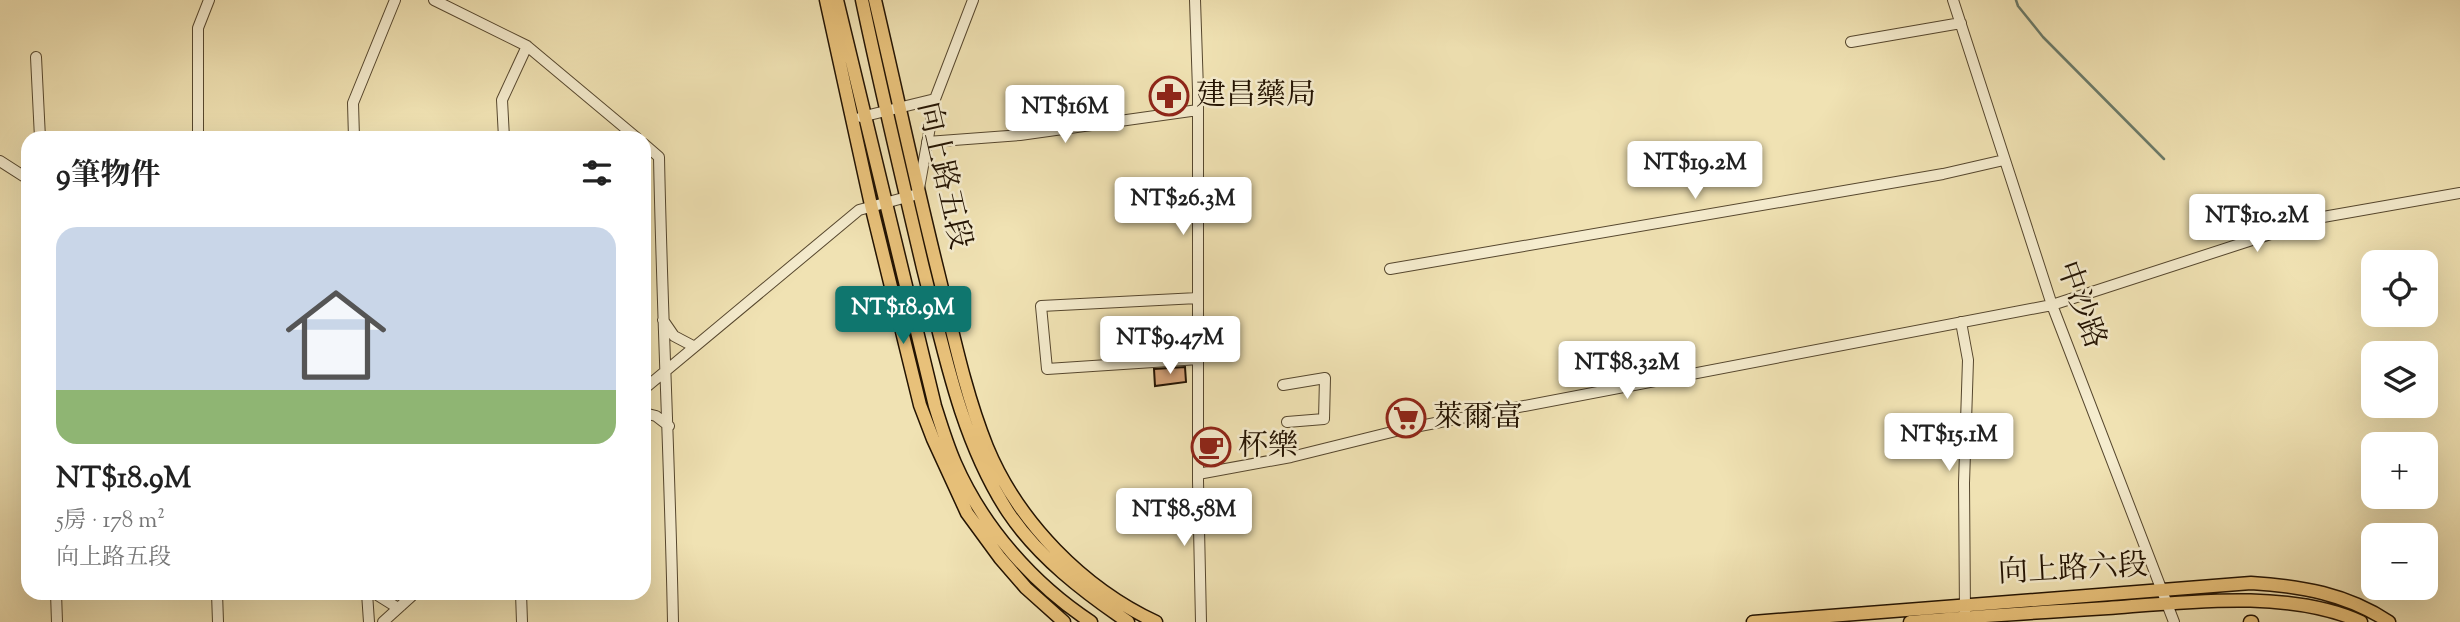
<!DOCTYPE html>
<html lang="zh-TW">
<head>
<meta charset="utf-8">
<style>
	body { margin:0; font-family:"Sorts Mill Goudy","Noto Serif TC",serif; background:#f6f6f6; color:#222; height:100vh; display:flex; flex-direction:column; font-size:26px; white-space:nowrap }
	* { box-sizing:border-box; margin:0 }
	p { font-size:23px; color:#767676 }
	.icon { flex:none; width:38px; height:38px; fill:none; stroke:currentColor; stroke-width:2; stroke-linecap:round; stroke-linejoin:round }
	.map { position:relative; flex:1; overflow:hidden }
	.sheet { position:absolute; left:21px; top:131px; width:630px; height:469px; display:flex; flex-direction:column; background:#fff; border-radius:21px; box-shadow:0 7px 28px #0002 }
	.sheet>* { flex:none }
	.buttons { position:absolute; left:2361px; top:250px; display:grid; gap:14px }
	.buttons a { display:grid; place-items:center; width:77px; height:77px; border-radius:14px; background:#fff; box-shadow:0 7px 28px #0002; font-size:35px }
	.price { position:absolute; translate:-50% -60px; padding:0 16px; border-radius:7px; background:#fff; color:#222; font-size:23px; line-height:46px; filter:drop-shadow(0 2px 4px #0008) }
	.price::after { content:''; position:absolute; left:50%; top:42px; width:21px; height:16px; margin-left:-10px; background:inherit; clip-path:polygon(0 0,100% 0,50% 100%) }
	.price.on { background:#0f766e; color:#fff }
	ul { padding:0; list-style:none }
	li { display:grid; align-content:center; gap:14px; height:371px; padding:0 35px }
	li span { display:grid; place-items:center; height:217px; border-radius:21px; color:#555 }
	li>.icon { margin-inline-start:auto }
	span .icon { width:126px; height:126px; fill:#fffc; stroke-width:1 }
	li b { font-size:30px }
	h2 { display:flex; justify-content:space-between; align-items:center; height:84px; padding:0 35px; font-size:30px }
	.map>svg:first-child { display:block }
</style>
</head>
<body>
<div class="map">
<svg width="2460" height="622" viewBox="0 0 2460 622">
	<rect width="100%" height="100%" fill="#f0e2b3"/>
	<filter id="stains"><feTurbulence type="fractalNoise" baseFrequency=".00286" numOctaves="4"/><feColorMatrix values="0 0 0 0 .2 0 0 0 0 .09 0 0 0 0 .02 0 0 0 .5 -.17"/></filter>
	<radialGradient id="worn" r=".72"><stop offset=".6" stop-color="#630" stop-opacity="0"/><stop offset="1" stop-color="#630" stop-opacity=".3"/></radialGradient>
	<g fill="none" stroke-linecap="round" stroke-linejoin="round">
		<path stroke="#6a7a69" stroke-width="2.5" d="M 2016,0 L 2018,6 L 2043,37 L 2164,159"/>
	</g>
	<path fill="#d7a479" stroke="#231302" stroke-width="2" d="M 1154,89 L 1182,89 L 1183,103 L 1155,104 Z
		M 1185,367 L 1186,382 L 1155,386 L 1154,369 Z"/>
	<g fill="none" stroke-linecap="round" stroke-linejoin="round">
		<defs>
			<path id="minor" d="M 434,0 L 527,46 L 637,138
				M 1195,0 L 1198,90 L 1198,481 L 1201,622
				M 1953,0 L 2052,305 L 2174,622
				M 1851,42 L 1961,23
				M 36,57 L 40,138
				M 861,117 L 935,99
				M 198,138 L 198,28 L 209,0
				M 354,138 L 353,103 L 395,0
				M 504,138 L 502,100 L 527,46
				M 927,142 L 1020,135 L 1198,110
				M 644,144 L 659,157 C 662,312 670,467 673,622
				M 0,161 L 28,179
				M 1390,269 L 1943,174 L 2004,160
				M 1198,298 L 1041,306 L 1047,369 L 1199,359
				M 663,320 L 674,336 L 693,346
				M 1961,322 L 1968,360 L 1964,483 L 1965,612
				M 1283,385 L 1325,378 L 1324,419 L 1287,422
				M 644,389 L 859,210 L 918,194 L 935,99 L 973,0
				M 644,413 L 656,416 L 669,426
				M 1198,474 L 1291,457 L 1404,429 L 2052,305 L 2323,217 L 2460,193
				M 56,593 L 57,622
				M 217,593 L 218,622
				M 367,593 L 369,622
				M 374,593 L 398,608 L 402,605
				M 521,593 L 522,622
				M 383,622 L 415,593"/>
			<path id="major" d="M 826,0 L 871,205 L 920,405 L 933,439 L 967,513 L 1000,558 L 1026,588 L 1064,622
				M 837,0 L 935,406 C 941,425 947,445 955,463 C 983,527 1033,584 1091,622
				M 862,0 C 881,90 902,179 923,268 C 944,351 961,440 1008,512 C 1038,557 1084,592 1128,622
				M 875,0 C 896,90 915,179 937,268 C 952,328 964,390 987,447 C 1018,522 1083,588 1156,622
				M 1753,622 L 2251,583 C 2301,586 2347,594 2389,622
				M 1910,622 C 1976,616 2042,612 2108,608 C 2186,602 2290,589 2361,622
				M 2250,622 L 2252,622"/>
		</defs>
		<use href="#minor" stroke="#56472e" stroke-width="12"/>
		<use href="#major" stroke="#231302" stroke-width="15"/>
		<use href="#minor" stroke="#f5ecce" stroke-width="10"/>
		<use href="#major" stroke="#e8c17a" stroke-width="12"/>
	</g>
	<defs>
		<symbol id="pharmacy-ring" viewBox="-11 -11 22 22"><circle r="9.5" fill="#f5ecce" stroke="#8f2418" stroke-width="1.5"/><path d="M-2-6h4v4h4v4h-4v4h-4v-4h-4v-4h4Z" fill="#8f2418"/></symbol>
		<symbol id="supermarket-ring" viewBox="-11 -11 22 22"><circle r="9.5" fill="#f5ecce" stroke="#8f2418" stroke-width="1.5"/><path d="M-6-5.5h2.5l.6 2H6L4.5 2H-2.5L-4.4-4H-6ZM-1.5 3.2a1.3 1.3 0 1 0 .1 0ZM3 3.2a1.3 1.3 0 1 0 .1 0Z" fill="#8f2418"/></symbol>
		<symbol id="cafe-ring" viewBox="-11 -11 22 22"><circle r="9.5" fill="#f5ecce" stroke="#8f2418" stroke-width="1.5"/><path d="M-5.5-4.5H6V0H3Q3 3.5 0 3.5H-2.5Q-5.5 3.5-5.5 0ZM3-3.2v2h1.7v-2ZM-6 4.5H4V6H-6Z" fill="#8f2418"/></symbol>
	</defs>
	<g fill-rule="evenodd">
		<use href="#pharmacy-ring" x="1147" y="74" width="44" height="44"/>
		<use href="#supermarket-ring" x="1384" y="396" width="44" height="44"/>
		<use href="#cafe-ring" x="1189" y="425" width="44" height="44"/>
	</g>
	<g text-anchor="middle" dominant-baseline="central" stroke-width="5" stroke-linejoin="round" paint-order="stroke">
		<g font-size="30" fill="#231302" stroke="#f5ecce" text-anchor="start">
			<text x="1196" y="96">建昌藥局</text>
			<text x="1433" y="418">萊爾富</text>
			<text x="1238" y="447">杯樂</text>
		</g>
		<g font-size="30" fill="#231302" stroke="#f5ecce">
			<text transform="translate(943 176) rotate(77)">向上路五段</text>
			<text transform="translate(2080 305) rotate(70)">中沙路</text>
			<text transform="translate(2073 570) rotate(-3)">向上路六段</text>
		</g>
	</g>
	<rect width="100%" height="100%" filter="url(#stains)"/>
	<rect width="100%" height="100%" fill="url(#worn)"/>
</svg>
<div class="buttons">
<a><svg class="icon" aria-label="locate" viewBox="0 0 24 24"><circle cx="12" cy="12" r="6"/><path d="M12 2v4M12 18v4M2 12h4M18 12h4"/></svg></a>
<a><svg class="icon" aria-label="layers" viewBox="0 0 24 24"><path d="M12 4l9 5-9 5-9-5zM3 14l9 5 9-5"/></svg></a>
<a>+</a>
<a>−</a>
</div>
<b class="price" style="left:1065px;top:145px">NT$16M</b>
<b class="price" style="left:1695px;top:201px">NT$19.2M</b>
<b class="price" style="left:1183px;top:237px">NT$26.3M</b>
<b class="price" style="left:2257px;top:254px">NT$10.2M</b>
<b class="price on" style="left:903px;top:346px">NT$18.9M</b>
<b class="price" style="left:1170px;top:376px">NT$9.47M</b>
<b class="price" style="left:1627px;top:401px">NT$8.32M</b>
<b class="price" style="left:1949px;top:473px">NT$15.1M</b>
<b class="price" style="left:1184px;top:548px">NT$8.58M</b>
<section class="sheet">
<h2>9筆物件<svg class="icon" aria-label="filters" viewBox="0 0 24 24"><path d="M4 7h16M4 17h16"/><circle cx="9" cy="7" r="2"/><circle cx="15" cy="17" r="2"/></svg></h2>
<ul>
<li><span style="background:linear-gradient(#c9d6e8 75%,#8fb573 0)"><svg class="icon" aria-label="home" viewBox="0 0 24 24"><path d="M3 11l9-7 9 7M6 9v11h12V9"/></svg></span><div><b>NT$18.9M</b><p>5房 · 178 m²</p><p>向上路五段</p></div></li>
</ul>
</section>
</div>
</body>
</html>
